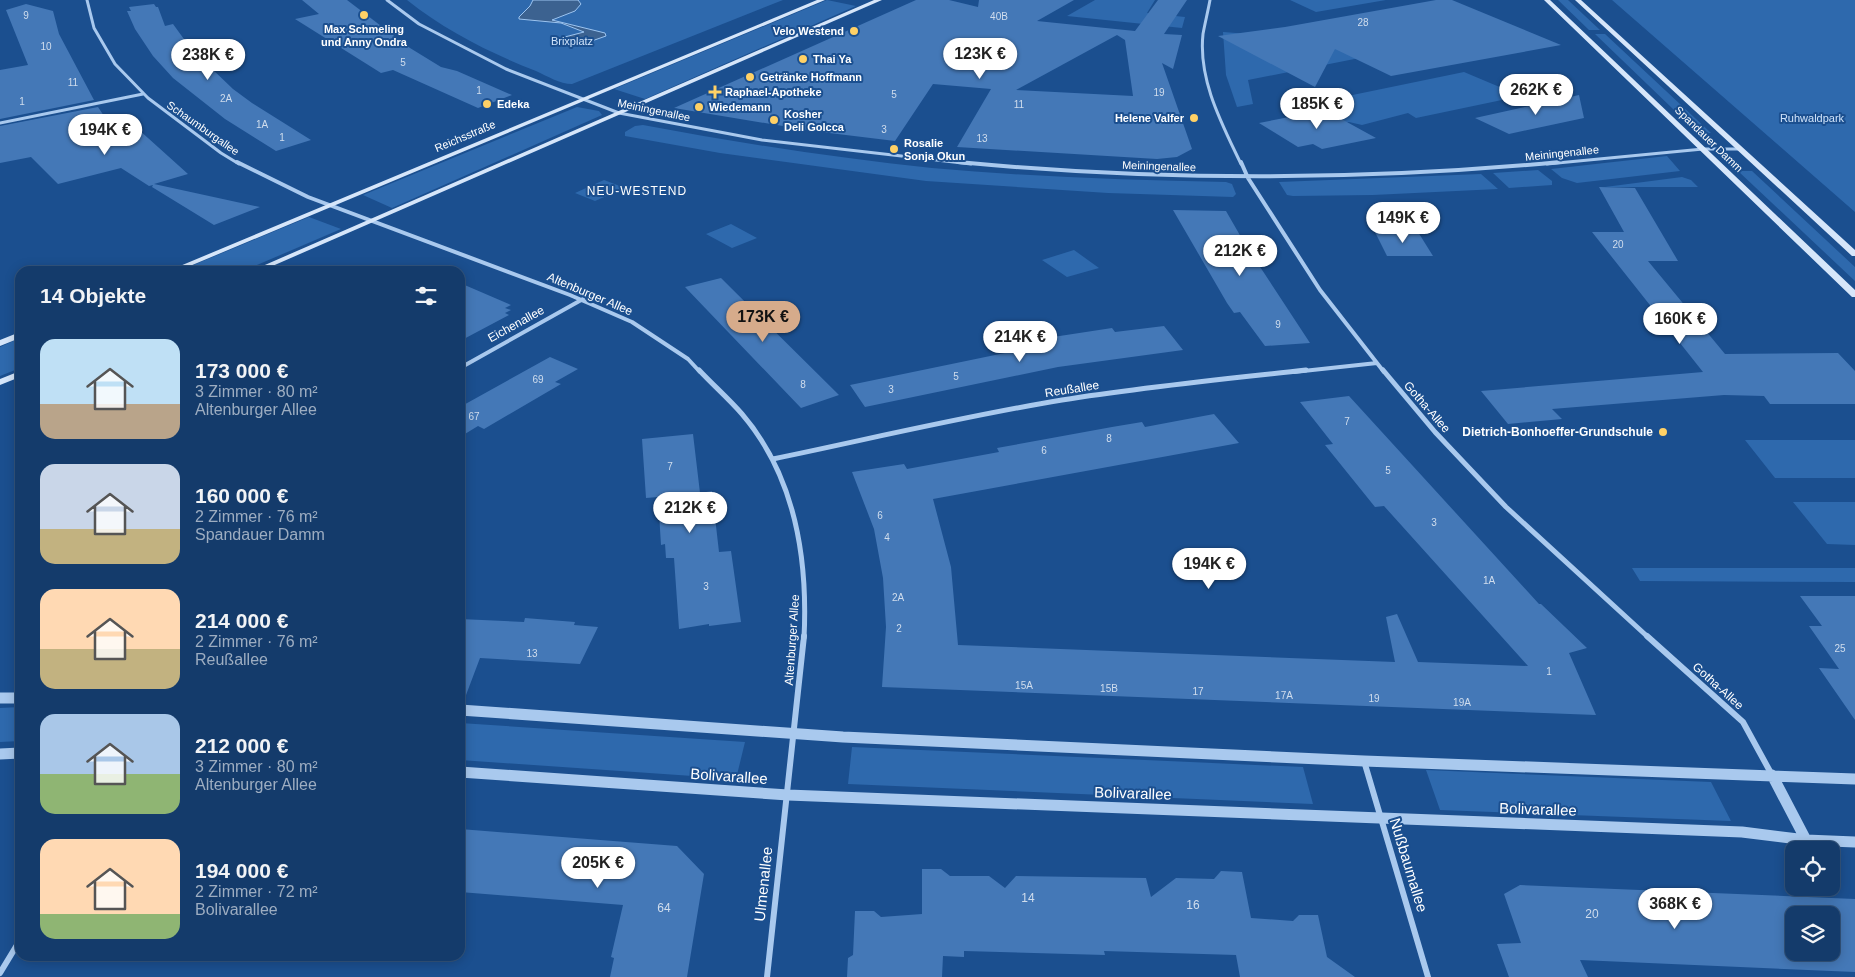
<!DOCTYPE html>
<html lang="de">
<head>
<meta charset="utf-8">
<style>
	body { margin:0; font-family:Helvetica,sans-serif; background:#1d4271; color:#f1f3f6; height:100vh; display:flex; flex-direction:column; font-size:19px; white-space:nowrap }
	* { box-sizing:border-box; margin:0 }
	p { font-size:16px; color:#9dadc1 }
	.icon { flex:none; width:28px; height:28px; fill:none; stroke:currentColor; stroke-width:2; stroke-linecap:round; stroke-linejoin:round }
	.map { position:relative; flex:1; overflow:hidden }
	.side { position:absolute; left:15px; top:266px; width:450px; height:695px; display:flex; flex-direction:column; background:#143b6b; border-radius:15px; box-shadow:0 2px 12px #0003,0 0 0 1px #33557e }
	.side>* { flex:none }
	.controls { position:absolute; left:1785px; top:841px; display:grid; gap:10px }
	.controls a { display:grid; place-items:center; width:55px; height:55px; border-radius:10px; background:#143b6b; box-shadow:0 2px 12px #0003,0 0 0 1px #33557e; font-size:25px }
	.price { position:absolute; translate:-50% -42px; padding:0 11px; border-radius:18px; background:#fff; color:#222; font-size:16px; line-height:32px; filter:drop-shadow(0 1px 2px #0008) }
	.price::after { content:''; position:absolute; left:50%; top:30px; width:15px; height:11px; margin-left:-8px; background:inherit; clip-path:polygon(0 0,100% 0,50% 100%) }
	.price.on { background:#d6ab8b; color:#111 }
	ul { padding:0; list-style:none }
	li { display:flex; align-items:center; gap:15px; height:125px; padding:0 25px }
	li span { display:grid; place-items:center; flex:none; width:140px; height:100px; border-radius:15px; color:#555 }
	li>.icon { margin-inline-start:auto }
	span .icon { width:60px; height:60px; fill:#fffc; stroke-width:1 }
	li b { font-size:21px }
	h2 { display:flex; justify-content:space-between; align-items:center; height:60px; padding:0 25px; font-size:21px }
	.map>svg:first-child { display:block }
</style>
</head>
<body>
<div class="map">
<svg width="1855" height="977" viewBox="0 0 1855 977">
	<rect width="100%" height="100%" fill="#1b4f8f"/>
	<path fill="#2e69ad" d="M 407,0 L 783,0 L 572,84 C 560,84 547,76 536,71 C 490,53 446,31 407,0 Z
		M 827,0 L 856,6 L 645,99 L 614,89 Z
		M 1095,0 L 1155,0 L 1147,13 L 1185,17 L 1182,28 L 1067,16 Z
		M 1290,0 L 1386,0 L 1316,12 Z
		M 1558,0 L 1568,0 L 1600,30 L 1589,30 Z
		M 1612,0 L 1855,0 L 1855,212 Z
		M 1223,32 L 1415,47 L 1248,80 L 1253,104 L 1237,107 L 1226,75 Z
		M 1595,34 L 1605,34 L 1711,133 L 1699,134 Z
		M 1464,72 L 1521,96 L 1416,118 L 1408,113 L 1362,125 L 1349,122 L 1325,126 L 1310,116 L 1311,110 L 1304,105 Z
		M 577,107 L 599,111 L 602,115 L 392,208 L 363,195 Z
		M 643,125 C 739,143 835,158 932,168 C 1030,177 1128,180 1226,182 L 1232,184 L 1236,194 L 1233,197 L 1108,193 L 926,181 L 720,153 L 625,136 L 625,132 L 635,126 Z
		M 1667,156 L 1680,171 L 1577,183 L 1562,178 L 1551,169 Z
		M 1538,170 L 1552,181 L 1552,185 L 1509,188 L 1493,173 Z
		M 1738,171 L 1752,171 L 1855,267 L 1855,281 Z
		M 1481,174 L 1498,189 L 1373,195 L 1293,196 L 1287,195 L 1279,182 Z
		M 1682,177 L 1691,180 L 1698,187 L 1605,187 Z
		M 604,180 L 625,188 L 595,201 L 575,193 Z
		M 309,217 L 341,229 L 243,271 L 179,271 Z
		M 731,224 L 757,238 L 732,248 L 706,234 Z
		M 1074,250 L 1099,268 L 1067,277 L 1042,260 Z
		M 20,338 L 20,368 L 0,376 L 0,347 Z
		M 1745,440 L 1855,440 L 1855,478 L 1775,478 Z
		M 1793,502 L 1855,502 L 1855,545 L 1827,544 Z
		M 1632,568 L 1855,568 L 1855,582 L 1640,581 Z
		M 20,707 L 20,741 L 0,742 L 0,708 Z
		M 460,723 L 745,742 L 736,779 L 460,760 Z
		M 852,747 L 1303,767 L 1313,804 L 848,784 Z
		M 1426,770 L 1711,782 L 1731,821 L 1440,810 Z"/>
	<path fill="#3c6290" stroke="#9cc4f0" d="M 533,0 L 578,0 L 581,4 L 575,11 L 552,20 L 605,33 L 606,36 L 586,43 L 587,44 C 577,47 567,42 557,39 L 584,32 L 561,23 L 519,19 L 519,17 L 530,6 Z"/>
	<path fill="#4478b7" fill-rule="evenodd" d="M 302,0 L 347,0 L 410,48 L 441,67 L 457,71 L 512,95 L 478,108 L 393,70 L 381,73 L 295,19 L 319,14 Z
		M 916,0 L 949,0 L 978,7 L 979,0 L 1074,0 L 1037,21 L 1135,31 L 1158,0 L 1187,0 L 1164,34 L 1182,35 L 1173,69 L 1162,63 L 1192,149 L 1177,157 L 1157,159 L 957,147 L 991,89 L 933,84 L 895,141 L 813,131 L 674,108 ZM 1117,35 L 1125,40 L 1133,96 L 1016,90 Z
		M 1436,0 L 1452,0 L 1561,45 L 1391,76 L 1335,49 L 1315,87 L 1218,36 L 1285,27 Z
		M 26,4 L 53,11 L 59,34 L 94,100 L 0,119 L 0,70 L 28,65 L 6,10 Z
		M 154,4 L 156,7 L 158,7 L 165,26 L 173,24 L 205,68 L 210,67 L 233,89 L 252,103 L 311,140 L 276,151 L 225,119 L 173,78 L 153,56 L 135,29 L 127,11 L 131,11 L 129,7 Z
		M 1579,95 L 1584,118 L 1509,134 L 1475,118 Z
		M 98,107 L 106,119 L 118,116 L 124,121 L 128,120 L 188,174 L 154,184 L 260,207 L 214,225 L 152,187 L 153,185 L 149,186 L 121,168 L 58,184 L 31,157 L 0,163 L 0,126 Z
		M 1325,110 L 1376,138 L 1322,149 L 1313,144 L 1298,147 L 1259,123 Z
		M 1599,187 L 1635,188 L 1678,261 L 1648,261 L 1725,354 L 1838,353 L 1855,371 L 1855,404 L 1770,404 L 1764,396 L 1724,395 L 1552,409 L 1562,419 L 1508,424 L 1481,391 L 1703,372 L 1592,232 L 1624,232 Z
		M 1173,210 L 1226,211 L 1245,244 L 1310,343 L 1265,346 L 1240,312 L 1234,313 L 1227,303 Z
		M 1375,232 L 1418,232 L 1433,256 L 1387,256 Z
		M 721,278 L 839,395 L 801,408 L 685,287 Z
		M 460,283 L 511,305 L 505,308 L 511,310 L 505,313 L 509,315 L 460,341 Z
		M 1164,326 L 1183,350 L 1058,367 L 865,407 L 850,385 L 1044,345 L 1040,339 L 1112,328 L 1115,332 Z
		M 550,357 L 578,369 L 555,382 L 561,384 L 484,429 L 478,426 L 460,437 L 460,407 Z
		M 1349,396 L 1539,604 L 1541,604 L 1587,648 L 1569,653 L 1596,715 L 882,687 L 886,627 L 883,578 L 874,529 L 852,472 L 904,464 L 907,469 L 999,452 L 997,448 L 1112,427 L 1142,422 L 1145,427 L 1214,414 L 1239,443 L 933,499 L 951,567 L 958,645 L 1395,662 L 1386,617 L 1397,614 L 1418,662 L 1528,666 L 1384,506 L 1375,507 L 1325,445 L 1333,444 L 1300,402 Z
		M 693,434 L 700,493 L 712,491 L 719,552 L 731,551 L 741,622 L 709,626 L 709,624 L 679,629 L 674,558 L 666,558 L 665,544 L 661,545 L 658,497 L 646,498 L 642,439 Z
		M 1800,596 L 1855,596 L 1855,720 L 1819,668 L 1839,669 L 1809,626 L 1822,626 Z
		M 525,618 L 575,622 L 574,625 L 598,627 L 580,664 L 480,658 L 463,703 L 460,703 L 460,619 L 524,622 Z
		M 460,829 L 677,846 L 704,874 L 687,977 L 610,977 L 614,958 L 611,957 L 623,905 L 460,892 Z
		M 922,869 L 941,869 L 950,876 L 989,876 L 1005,888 L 1016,876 L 1146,878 L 1151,897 L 1176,878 L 1214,879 L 1221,871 L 1242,872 L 1251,918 L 1293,921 L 1299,915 L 1318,915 L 1327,957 L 1355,977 L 1240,977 L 1236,955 L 1104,951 L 1105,955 L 964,951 L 964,957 L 943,956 L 942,977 L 847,977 L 848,958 L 853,955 L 855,911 L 874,911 L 881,917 L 922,914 Z
		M 1520,885 L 1855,899 L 1855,972 L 1580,960 L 1588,977 L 1509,977 L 1497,944 L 1521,943 L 1504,894 ZM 1794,915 L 1831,915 L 1831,952 L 1794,952 Z"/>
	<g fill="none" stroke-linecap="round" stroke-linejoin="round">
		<path stroke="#a9c9ee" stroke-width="3" d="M 87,0 L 94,28 L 115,64 L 148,98 L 221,153 L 239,164
			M 387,0 L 419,24 L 506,69 L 619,113 L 762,140 L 971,164
			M 1210,0 C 1208,11 1205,23 1203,34 C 1198,80 1222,124 1241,164
			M 0,123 L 143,94
			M 1547,164 L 1703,149 L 1740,149"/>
		<path stroke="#a9c9ee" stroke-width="4" d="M 237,162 L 308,197 L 570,295 L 632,322 L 688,359 L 700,372
			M 958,162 C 1158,181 1360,181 1560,162
			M 1241,162 L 1248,178 L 1320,290 L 1384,372
			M 460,368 L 583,299
			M 1294,372 L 1377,363"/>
		<path stroke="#a9c9ee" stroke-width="5" d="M 699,370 C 713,385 729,399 742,414 C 795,476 808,559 804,638
			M 1383,370 L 1435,432 L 1506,507 L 1649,638
			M 773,459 C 869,439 965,416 1062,400 C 1143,387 1225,379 1306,370"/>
		<path stroke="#a9c9ee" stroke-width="6" d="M 1647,636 L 1743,722 L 1772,775
			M 1364,761 L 1428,977
			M 0,973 L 20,940
			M 767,977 L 804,636"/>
		<path stroke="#a9c9ee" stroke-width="11" d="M 0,698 L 20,698
			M 460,710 L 843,737 L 1364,761 L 1855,779
			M 0,754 L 20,753
			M 460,772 L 788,795 L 1742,832 L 1806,840 L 1855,842
			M 1772,775 L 1806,840"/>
		<path fill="#d6e6fa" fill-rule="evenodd" d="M 817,0 L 825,0 L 178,271 L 168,271 Z
			M 874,0 L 882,0 L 261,271 L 251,271 Z
			M 1544,0 L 1550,0 L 1855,290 L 1855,297 L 1852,297 Z
			M 1575,0 L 1581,0 L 1855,250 L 1855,256 L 1852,256 Z
			M 20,332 L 20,338 L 0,346 L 0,340 Z
			M 20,371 L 20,377 L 0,385 L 0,379 Z"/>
	</g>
	<g fill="#ffd166" stroke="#1b4f8f" stroke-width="2">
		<circle cx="364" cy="15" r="5"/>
		<circle cx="854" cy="31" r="5"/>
		<circle cx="803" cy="59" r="5"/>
		<circle cx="750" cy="77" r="5"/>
		<path d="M712.5 84.5h5v5h5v5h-5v5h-5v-5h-5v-5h5z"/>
		<circle cx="487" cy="104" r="5"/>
		<circle cx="699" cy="107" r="5"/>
		<circle cx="1194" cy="118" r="5"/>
		<circle cx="774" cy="120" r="5"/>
		<circle cx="894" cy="149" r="5"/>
		<circle cx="1663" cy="432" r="5"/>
	</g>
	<g text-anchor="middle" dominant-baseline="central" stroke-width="4" stroke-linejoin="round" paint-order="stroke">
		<g font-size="10" fill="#d0dded">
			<text x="26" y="15">9</text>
			<text x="999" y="16">40B</text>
			<text x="1363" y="22">28</text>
			<text x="46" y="46">10</text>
			<text x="403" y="62">5</text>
			<text x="73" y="82">11</text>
			<text x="479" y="90">1</text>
			<text x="1159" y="92">19</text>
			<text x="894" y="94">5</text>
			<text x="226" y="98">2A</text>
			<text x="22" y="101">1</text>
			<text x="1019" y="104">11</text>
			<text x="262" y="124">1A</text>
			<text x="884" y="129">3</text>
			<text x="282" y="137">1</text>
			<text x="982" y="138">13</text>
			<text x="1618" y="244">20</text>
			<text x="1278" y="324">9</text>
			<text x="956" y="376">5</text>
			<text x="538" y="379">69</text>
			<text x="803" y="384">8</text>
			<text x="891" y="389">3</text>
			<text x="474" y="416">67</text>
			<text x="1347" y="421">7</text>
			<text x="1109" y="438">8</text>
			<text x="1044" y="450">6</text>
			<text x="670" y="466">7</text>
			<text x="1388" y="470">5</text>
			<text x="880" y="515">6</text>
			<text x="1434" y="522">3</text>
			<text x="887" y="537">4</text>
			<text x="1489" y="580">1A</text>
			<text x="706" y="586">3</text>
			<text x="898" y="597">2A</text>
			<text x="899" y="628">2</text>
			<text x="1840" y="648">25</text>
			<text x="532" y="653">13</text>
			<text x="1549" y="671">1</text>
			<text x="1024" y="685">15A</text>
			<text x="1109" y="688">15B</text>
			<text x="1198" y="691">17</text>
			<text x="1284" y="695">17A</text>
			<text x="1374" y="698">19</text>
			<text x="1462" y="702">19A</text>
		</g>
		<g font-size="11" font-weight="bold" fill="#fff" stroke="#1b4f8f" text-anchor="start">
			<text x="364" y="29" text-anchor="middle">Max Schmeling<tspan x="364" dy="13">und Anny Ondra</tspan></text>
			<text x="844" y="31" text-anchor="end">Velo Westend</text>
			<text x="813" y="59">Thai Ya</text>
			<text x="760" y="77">Getränke Hoffmann</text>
			<text x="725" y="92">Raphael-Apotheke</text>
			<text x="497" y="104">Edeka</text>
			<text x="709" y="107">Wiedemann</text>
			<text x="784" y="114">Kosher<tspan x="784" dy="13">Deli Golcca</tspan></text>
			<text x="1184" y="118" text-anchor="end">Helene Valfer</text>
			<text x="904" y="143">Rosalie<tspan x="904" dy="13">Sonja Okun</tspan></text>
		</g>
		<g font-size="11" fill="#cfe3fa" stroke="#1b4f8f">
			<text x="572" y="41">Brixplatz</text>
			<text x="1812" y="118">Ruhwaldpark</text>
		</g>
		<g font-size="11" fill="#fff" stroke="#1b4f8f">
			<text transform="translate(654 110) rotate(12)">Meiningenallee</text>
			<text transform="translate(203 128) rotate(35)">Schaumburgallee</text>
			<text transform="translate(465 136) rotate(-23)">Reichsstraße</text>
			<text transform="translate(1709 139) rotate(44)">Spandauer Damm</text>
			<text transform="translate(1562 153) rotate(-6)">Meiningenallee</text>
			<text transform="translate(1159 166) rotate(2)">Meiningenallee</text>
		</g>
		<g font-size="12" letter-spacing="1" fill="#fff" stroke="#1b4f8f">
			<text x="637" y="191">NEU-WESTEND</text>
		</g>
		<g font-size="12" fill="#fff" stroke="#1b4f8f">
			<text transform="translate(590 294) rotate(23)">Altenburger Allee</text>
			<text transform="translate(516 324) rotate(-29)">Eichenallee</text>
			<text transform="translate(1072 389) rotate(-9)">Reußallee</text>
			<text transform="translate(1427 407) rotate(49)">Gotha-Allee</text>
			<text transform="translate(792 640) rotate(-86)">Altenburger Allee</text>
			<text transform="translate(1718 686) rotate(42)">Gotha-Allee</text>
		</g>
		<g font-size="12" font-weight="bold" fill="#fff" stroke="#1b4f8f" text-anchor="end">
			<text x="1653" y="432">Dietrich-Bonhoeffer-Grundschule</text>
		</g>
		<g font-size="12" fill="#d0dded">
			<text x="1028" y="898">14</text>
			<text x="1193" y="905">16</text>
			<text x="664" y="908">64</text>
			<text x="1592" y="914">20</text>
		</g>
		<g font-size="15" fill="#fff" stroke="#1b4f8f">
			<text transform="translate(729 776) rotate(4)">Bolivarallee</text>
			<text transform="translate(1133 793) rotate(2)">Bolivarallee</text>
			<text transform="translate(1538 809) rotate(2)">Bolivarallee</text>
			<text transform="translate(1409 865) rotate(73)">Nußbaumallee</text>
			<text transform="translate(763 884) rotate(-84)">Ulmenallee</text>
		</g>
	</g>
</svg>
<div class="controls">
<a><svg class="icon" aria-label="locate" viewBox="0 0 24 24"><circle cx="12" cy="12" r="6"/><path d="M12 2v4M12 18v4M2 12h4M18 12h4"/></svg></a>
<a><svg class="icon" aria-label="layers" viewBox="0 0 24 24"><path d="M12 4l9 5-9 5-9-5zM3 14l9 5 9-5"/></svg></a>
</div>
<b class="price" style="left:980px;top:80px">123K €</b>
<b class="price" style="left:208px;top:81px">238K €</b>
<b class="price" style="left:1536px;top:116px">262K €</b>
<b class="price" style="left:1317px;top:130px">185K €</b>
<b class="price" style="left:105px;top:156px">194K €</b>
<b class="price" style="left:1403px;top:244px">149K €</b>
<b class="price" style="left:1240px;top:277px">212K €</b>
<b class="price on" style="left:763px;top:343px">173K €</b>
<b class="price" style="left:1680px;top:345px">160K €</b>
<b class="price" style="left:1020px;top:363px">214K €</b>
<b class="price" style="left:690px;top:534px">212K €</b>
<b class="price" style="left:1209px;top:590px">194K €</b>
<b class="price" style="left:598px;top:889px">205K €</b>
<b class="price" style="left:1675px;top:930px">368K €</b>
<section class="side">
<h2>14 Objekte<svg class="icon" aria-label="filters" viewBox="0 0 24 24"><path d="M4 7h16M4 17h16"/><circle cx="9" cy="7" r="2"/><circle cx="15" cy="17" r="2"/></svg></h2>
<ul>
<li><span style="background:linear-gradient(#bfe0f5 65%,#b9a48a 0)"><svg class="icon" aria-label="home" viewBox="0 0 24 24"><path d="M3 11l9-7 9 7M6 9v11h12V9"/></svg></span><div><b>173 000 €</b><p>3 Zimmer · 80 m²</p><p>Altenburger Allee</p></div></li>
<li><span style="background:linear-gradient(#c9d6e8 65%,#c2b280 0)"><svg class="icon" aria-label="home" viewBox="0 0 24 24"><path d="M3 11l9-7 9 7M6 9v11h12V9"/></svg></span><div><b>160 000 €</b><p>2 Zimmer · 76 m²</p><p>Spandauer Damm</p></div></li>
<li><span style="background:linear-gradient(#ffd9b3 60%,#c2b280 0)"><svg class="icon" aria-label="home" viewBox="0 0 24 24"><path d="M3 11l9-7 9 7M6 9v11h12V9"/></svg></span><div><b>214 000 €</b><p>2 Zimmer · 76 m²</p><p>Reußallee</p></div></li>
<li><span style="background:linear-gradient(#a9c7e8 60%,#8fb573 0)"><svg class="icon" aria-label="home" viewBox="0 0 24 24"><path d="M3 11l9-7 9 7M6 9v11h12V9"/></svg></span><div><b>212 000 €</b><p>3 Zimmer · 80 m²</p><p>Altenburger Allee</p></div></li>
<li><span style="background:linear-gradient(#ffd9b3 75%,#8fb573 0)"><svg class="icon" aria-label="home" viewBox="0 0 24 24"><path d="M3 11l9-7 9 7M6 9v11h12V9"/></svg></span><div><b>194 000 €</b><p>2 Zimmer · 72 m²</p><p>Bolivarallee</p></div></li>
</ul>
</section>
</div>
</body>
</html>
